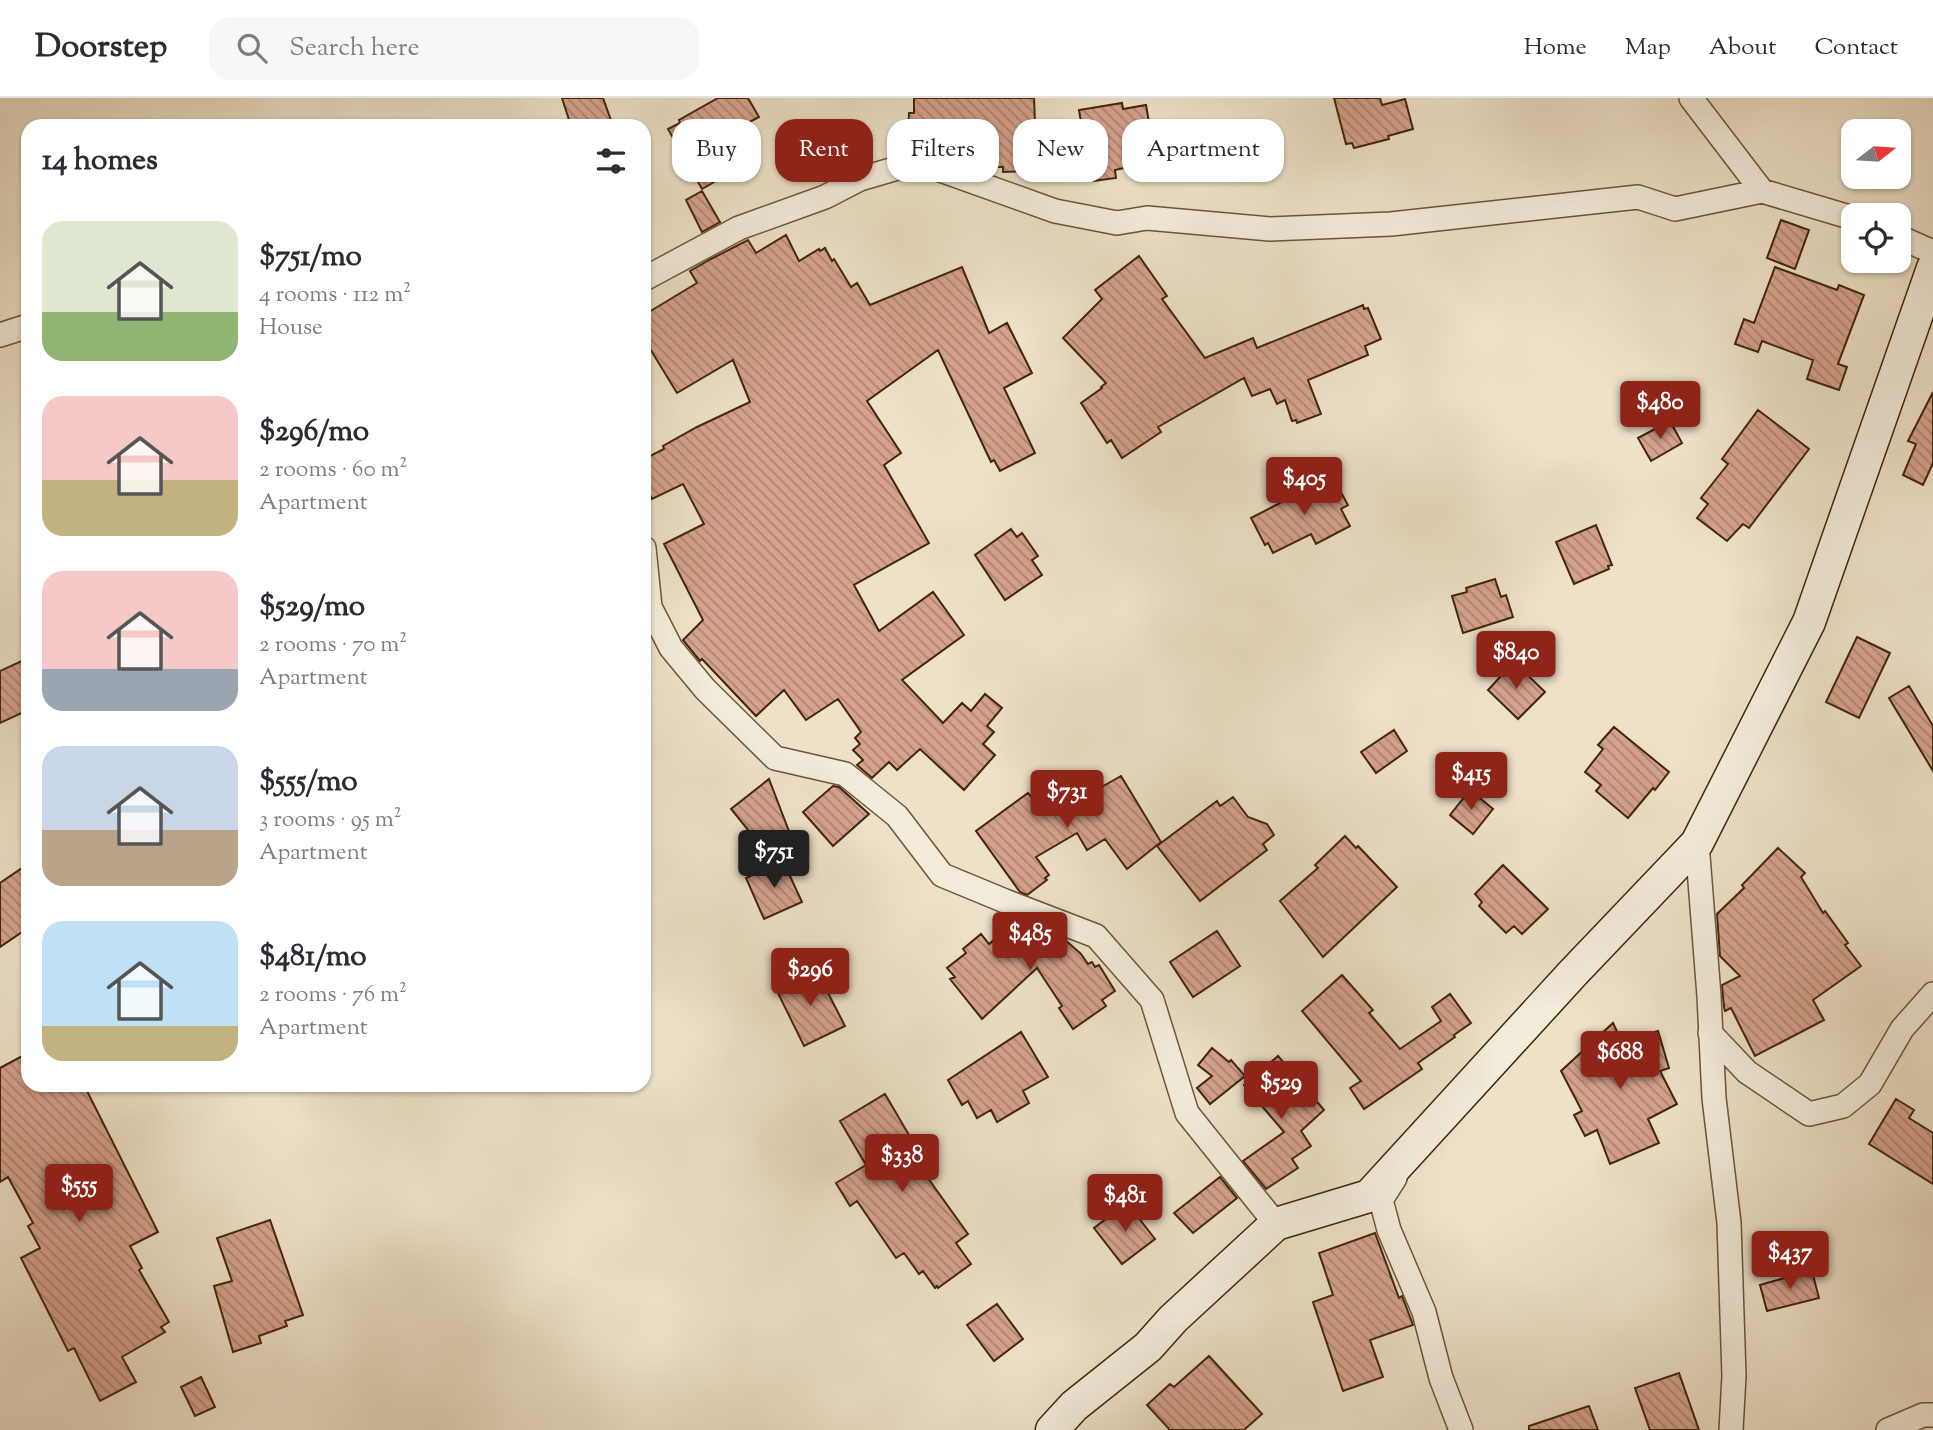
<!DOCTYPE html>
<html lang="en">
<head>
<meta charset="utf-8">
<style>
	body { margin:0; font-family:"Sorts Mill Goudy",serif; background:#f7f7f7; color:#2b2b33; height:100vh; display:flex; flex-direction:column; font-size:26px; white-space:nowrap }
	* { box-sizing:border-box; margin:0 }
	p { font-size:23px; color:#7c7c81 }
	.icon { flex:none; width:38px; height:38px; fill:none; stroke:currentColor; stroke-width:2; stroke-linecap:round; stroke-linejoin:round }
	.map { position:relative; flex:1; overflow:hidden }
	.details { position:absolute; left:21px; top:21px; width:630px; height:973px; display:flex; flex-direction:column; background:#fff; border-radius:21px; box-shadow:0 2px 5px #0004 }
	.details>* { flex:none }
	.guide { position:absolute; left:672px; top:21px; width:665px; height:63px; display:flex; gap:14px }
	.needle { width:46px; rotate:73deg }
	.buttons { position:absolute; left:1841px; top:21px; display:grid; gap:14px }
	.buttons a { display:grid; place-items:center; width:70px; height:70px; border-radius:14px; background:#fff; box-shadow:0 2px 5px #0004; font-size:35px }
	.price { position:absolute; translate:-50% -60px; padding:0 16px; border-radius:7px; background:#8f2418; color:#fff; font-size:23px; line-height:46px; filter:drop-shadow(0 2px 4px #0008) }
	.price::after { content:''; position:absolute; left:50%; top:42px; width:21px; height:16px; margin-left:-10px; background:inherit; clip-path:polygon(0 0,100% 0,50% 100%) }
	.price.selected { background:#222; color:#fff }
	ul { padding:0; list-style:none }
	li { display:flex; align-items:center; gap:21px; height:175px; padding:0 21px }
	li span { display:grid; place-items:center; flex:none; width:196px; height:140px; border-radius:21px; color:#555 }
	li>.icon { margin-inline-start:auto }
	span .icon { width:84px; height:84px; fill:#fffc; stroke-width:1 }
	li b { font-size:30px }
	h2 { display:flex; justify-content:space-between; align-items:center; height:84px; padding:0 21px; font-size:30px }
	.chip { padding:0 24px; border-radius:21px; background:#fff; box-shadow:0 2px 5px #0004; font-size:24px; line-height:63px }
	.chip.selected { background:#8f2418; color:#fff }
	header { display:flex; align-items:center; gap:42px; box-sizing:border-box; height:98px; padding:0 35px; background:#fff; border-bottom:2px solid #e1e1e2 }
	header strong { font-size:33px }
	nav { display:flex; gap:38px; margin-inline-start:auto; font-size:24px }
	.search { width:490px; height:63px; background:#f7f7f7; display:flex; align-items:center; gap:18px; box-sizing:border-box; padding:0 24px; border-radius:21px; color:#7c7c81; font-size:26px }
	.map>svg:first-child { display:block }
</style>
</head>
<body>
<header>
<strong>Doorstep</strong>
<div class="search"><svg class="icon" aria-label="search" viewBox="0 0 24 24"><circle cx="10" cy="10" r="6"/><path d="M15 15l6 6"/></svg>Search here</div>
<nav><a>Home</a><a>Map</a><a>About</a><a>Contact</a></nav>
</header>
<div class="map">
<svg width="1933" height="1332" viewBox="0 0 1933 1332">
	<defs>
		<pattern id="building-back-hatch" width="6" height="6" patternUnits="userSpaceOnUse" patternTransform="scale(1.75)"><rect width="6" height="6" fill="#d5a28d"/><path d="M-1 5l2 2M0 0l6 6M5-1l2 2" fill="none" stroke="#ae8471"/></pattern>
	</defs>
	<rect width="100%" height="100%" fill="#ede1c8"/>
	<filter id="stains"><feTurbulence type="fractalNoise" baseFrequency=".00286" numOctaves="4"/><feColorMatrix values="0 0 0 0 .2 0 0 0 0 .09 0 0 0 0 .02 0 0 0 .5 -.17"/></filter>
	<radialGradient id="worn" r=".72"><stop offset=".6" stop-color="#630" stop-opacity="0"/><stop offset="1" stop-color="#630" stop-opacity=".3"/></radialGradient>
	<path fill="url(#building-back-hatch)" stroke="#402608" stroke-width="2" d="M 562,0 L 603,0 L 613,28 L 571,28 Z
		M 718,0 L 748,0 L 759,19 L 740,29 L 758,59 L 702,91 L 668,31 L 680,25 L 679,22 Z
		M 914,0 L 1034,0 L 1037,73 L 1003,74 L 1003,69 L 997,69 L 996,39 L 908,36 L 909,15 L 914,15 Z
		M 1334,0 L 1380,0 L 1382,7 L 1405,1 L 1413,31 L 1388,38 L 1389,41 L 1354,50 L 1352,45 L 1346,46 Z
		M 1122,5 L 1123,11 L 1146,7 L 1154,53 L 1127,57 L 1129,69 L 1115,72 L 1116,80 L 1094,83 L 1090,62 L 1087,62 L 1079,12 Z
		M 702,93 L 720,124 L 702,134 L 686,102 Z
		M 1781,122 L 1809,132 L 1795,171 L 1767,160 Z
		M 786,137 L 799,163 L 819,151 L 820,153 L 825,150 L 832,163 L 834,161 L 851,189 L 857,185 L 870,207 L 962,169 L 989,235 L 1007,225 L 1032,275 L 1004,290 L 1035,355 L 1000,373 L 994,362 L 991,364 L 938,252 L 867,303 L 901,355 L 884,367 L 929,445 L 854,487 L 879,533 L 933,494 L 964,537 L 902,582 L 943,625 L 962,605 L 971,613 L 985,596 L 1002,610 L 987,628 L 994,634 L 983,646 L 995,657 L 964,692 L 920,651 L 897,672 L 889,664 L 872,680 L 857,667 L 863,662 L 853,652 L 860,646 L 855,640 L 861,634 L 838,601 L 806,622 L 784,592 L 756,618 L 702,561 L 700,563 L 683,542 L 703,522 L 664,446 L 704,426 L 683,386 L 652,401 L 644,385 L 644,361 L 664,351 L 663,348 L 697,329 L 750,304 L 733,262 L 677,295 L 644,241 L 644,217 L 697,185 L 690,173 L 711,161 L 748,142 L 756,155 Z
		M 1139,158 L 1167,198 L 1162,201 L 1205,260 L 1253,240 L 1257,250 L 1363,207 L 1364,211 L 1368,210 L 1381,241 L 1365,248 L 1368,257 L 1308,282 L 1321,316 L 1297,325 L 1296,322 L 1292,323 L 1285,302 L 1277,306 L 1270,291 L 1252,298 L 1244,280 L 1158,329 L 1161,334 L 1122,360 L 1111,342 L 1107,345 L 1081,305 L 1102,290 L 1101,289 L 1106,285 L 1063,240 L 1102,201 L 1095,192 Z
		M 1775,169 L 1837,192 L 1839,187 L 1864,197 L 1838,266 L 1847,269 L 1839,292 L 1807,281 L 1813,262 L 1762,243 L 1758,254 L 1735,246 L 1744,221 L 1754,225 Z
		M 1933,294 L 1933,365 L 1923,387 L 1903,377 L 1916,346 L 1908,343 Z
		M 1758,312 L 1809,351 L 1749,430 L 1743,426 L 1727,443 L 1697,420 L 1708,406 L 1701,400 L 1728,366 L 1722,361 Z
		M 1670,323 L 1682,345 L 1651,363 L 1638,340 Z
		M 1332,378 L 1348,407 L 1341,411 L 1350,428 L 1316,446 L 1311,436 L 1273,455 L 1268,445 L 1265,447 L 1251,420 Z
		M 1596,427 L 1612,467 L 1608,468 L 1609,471 L 1574,486 L 1556,444 Z
		M 1011,431 L 1017,439 L 1022,435 L 1038,458 L 1032,462 L 1042,477 L 1005,502 L 975,457 Z
		M 1495,481 L 1501,499 L 1506,497 L 1513,519 L 1463,535 L 1452,498 L 1467,494 L 1466,490 Z
		M 1857,539 L 1890,555 L 1859,620 L 1826,604 Z
		M 28,560 L 28,612 L 0,625 L 0,573 Z
		M 1514,564 L 1545,594 L 1518,621 L 1488,592 Z
		M 1909,588 L 1933,628 L 1933,673 L 1889,600 Z
		M 1614,629 L 1669,674 L 1655,692 L 1653,690 L 1628,720 L 1596,693 L 1601,687 L 1585,674 L 1603,651 L 1598,647 Z
		M 1394,632 L 1407,653 L 1376,675 L 1361,654 Z
		M 1121,678 L 1161,744 L 1127,771 L 1105,741 L 1087,752 L 1077,735 L 1036,759 L 1049,777 L 1045,780 L 1047,782 L 1027,797 L 1020,794 L 976,733 L 1028,695 L 1035,704 L 1054,691 L 1066,709 Z
		M 769,681 L 790,736 L 766,754 L 731,711 Z
		M 833,688 L 839,689 L 869,716 L 833,748 L 803,714 Z
		M 1470,692 L 1493,711 L 1473,736 L 1450,717 Z
		M 1233,699 L 1248,719 L 1267,726 L 1274,737 L 1263,746 L 1267,752 L 1200,803 L 1157,748 L 1217,703 L 1220,708 Z
		M 1345,738 L 1356,750 L 1358,748 L 1397,789 L 1323,859 L 1280,803 L 1318,770 L 1315,767 Z
		M 1778,750 L 1805,775 L 1801,779 L 1823,815 L 1825,813 L 1848,845 L 1845,847 L 1861,868 L 1813,902 L 1824,922 L 1755,958 L 1731,910 L 1725,913 L 1724,909 L 1722,887 L 1740,878 L 1720,858 L 1717,816 L 1744,790 L 1742,787 Z
		M 783,763 L 802,804 L 764,821 L 746,780 Z
		M 28,766 L 28,830 L 0,849 L 0,785 Z
		M 1503,767 L 1548,811 L 1522,836 L 1514,828 L 1506,835 L 1479,808 L 1482,804 L 1475,796 Z
		M 1018,823 L 1063,840 L 1081,856 L 1088,866 L 1092,864 L 1095,869 L 1099,867 L 1115,893 L 1102,902 L 1106,908 L 1073,931 L 1059,910 L 1062,908 L 1037,870 L 982,921 L 950,881 L 955,879 L 947,870 L 966,855 L 963,851 L 981,836 L 989,846 L 995,841 L 998,845 Z
		M 1217,833 L 1240,868 L 1193,899 L 1170,864 Z
		M 808,871 L 818,890 L 824,887 L 845,928 L 804,948 L 777,893 L 783,890 L 781,885 Z
		M 1342,877 L 1373,912 L 1369,915 L 1400,951 L 1441,923 L 1432,909 L 1450,896 L 1471,925 L 1454,937 L 1455,939 L 1418,965 L 1422,971 L 1364,1011 L 1350,990 L 1361,983 L 1302,913 Z
		M 1613,925 L 1622,944 L 1658,933 L 1669,970 L 1660,973 L 1677,1006 L 1648,1021 L 1659,1045 L 1610,1066 L 1597,1032 L 1585,1038 L 1574,1017 L 1582,1013 L 1561,973 Z
		M 1021,934 L 1048,979 L 1023,993 L 1029,1005 L 997,1024 L 991,1012 L 977,1020 L 968,1003 L 962,1007 L 948,982 Z
		M 1212,950 L 1229,964 L 1231,962 L 1245,978 L 1210,1006 L 1197,990 L 1212,978 L 1198,967 Z
		M 28,955 L 28,987 L 84,987 L 158,1134 L 130,1148 L 142,1170 L 139,1172 L 169,1224 L 161,1229 L 165,1234 L 122,1259 L 136,1284 L 100,1303 L 74,1250 L 68,1253 L 21,1160 L 40,1150 L 28,1128 L 33,1125 L 8,1079 L 0,1084 L 0,970 Z
		M 1278,958 L 1324,1012 L 1301,1033 L 1311,1048 L 1292,1061 L 1298,1070 L 1266,1091 L 1243,1063 L 1284,1034 L 1244,987 Z
		M 885,996 L 926,1066 L 920,1069 L 968,1136 L 956,1145 L 971,1166 L 938,1190 L 937,1188 L 935,1190 L 923,1173 L 919,1176 L 904,1155 L 896,1160 L 857,1103 L 850,1108 L 836,1085 L 866,1067 L 840,1023 Z
		M 1896,1001 L 1914,1012 L 1909,1020 L 1933,1035 L 1933,1086 L 1869,1046 Z
		M 1220,1079 L 1237,1100 L 1193,1135 L 1174,1115 Z
		M 1127,1105 L 1155,1141 L 1122,1166 L 1094,1130 Z
		M 270,1122 L 303,1217 L 285,1223 L 287,1228 L 259,1238 L 261,1245 L 233,1254 L 214,1188 L 232,1183 L 217,1140 Z
		M 1375,1135 L 1399,1200 L 1402,1198 L 1413,1227 L 1370,1242 L 1383,1279 L 1343,1293 L 1313,1204 L 1333,1197 L 1319,1155 Z
		M 1809,1173 L 1811,1178 L 1813,1177 L 1819,1200 L 1767,1213 L 1760,1187 Z
		M 997,1206 L 1023,1241 L 994,1263 L 967,1227 Z
		M 1209,1258 L 1262,1316 L 1244,1332 L 1170,1332 L 1147,1307 L 1170,1286 L 1174,1289 Z
		M 1679,1275 L 1699,1332 L 1650,1332 L 1635,1290 Z
		M 201,1279 L 215,1309 L 195,1318 L 181,1289 Z
		M 1589,1308 L 1598,1332 L 1529,1332 L 1529,1328 Z"/>
	<g fill="none" stroke-linecap="round" stroke-linejoin="round">
		<defs>
			<path id="minor" d="M 1691,0 L 1762,93
				M 1899,139 L 1933,154
				M 644,181 L 739,130 L 825,99 L 860,81 L 918,64 L 1055,113 L 1117,125 L 1147,120 L 1270,131 L 1391,126 L 1638,99 L 1675,111 L 1762,93 L 1853,120
				M 0,237 L 28,228
				M 644,450 L 650,509 L 671,550 L 705,591 L 775,660 L 845,676 L 897,718 L 942,777 L 1005,803 L 1096,838 L 1152,902 L 1187,1015 L 1276,1126
				M 1697,745 L 1709,898 L 1714,1000 L 1729,1125 L 1734,1278 L 1731,1332
				M 1710,935 L 1747,974 L 1809,1016 L 1843,1008 L 1870,986 L 1902,931 L 1933,896
				M 1395,1080 L 1381,1102 L 1389,1132 L 1424,1214 L 1441,1280 L 1461,1332
				M 1888,1332 L 1923,1317 L 1933,1317"/>
			<path id="secondary" d="M 1052,1332 L 1074,1308 L 1148,1249 L 1173,1221 L 1276,1126 L 1369,1098 L 1573,875 L 1697,745 L 1809,524 L 1933,170"/>
		</defs>
		<use href="#minor" stroke="#6b5538" stroke-width="26"/>
		<use href="#secondary" stroke="#402608" stroke-width="35"/>
		<use href="#minor" stroke="#f3ecdb" stroke-width="23"/>
		<use href="#secondary" stroke="#f3ecdb" stroke-width="32"/>
	</g>
	<rect width="100%" height="100%" filter="url(#stains)"/>
	<rect width="100%" height="100%" fill="url(#worn)"/>
</svg>
<div class="buttons">
<a><svg class="needle" viewBox="-14 -14 28 28"><path d="M0-13l5 13h-10z" fill="#e53935"/><path d="M0 13l5-13h-10z" fill="#7c7c81"/></svg></a>
<a><svg class="icon" aria-label="locate" viewBox="0 0 24 24"><circle cx="12" cy="12" r="6"/><path d="M12 2v4M12 18v4M2 12h4M18 12h4"/></svg></a>
</div>
<b class="price" style="left:1660px;top:343px">$480</b>
<b class="price" style="left:1304px;top:419px">$405</b>
<b class="price" style="left:1516px;top:593px">$840</b>
<b class="price" style="left:1471px;top:714px">$415</b>
<b class="price" style="left:1067px;top:732px">$731</b>
<b class="price selected" style="left:774px;top:792px">$751</b>
<b class="price" style="left:1030px;top:874px">$485</b>
<b class="price" style="left:810px;top:910px">$296</b>
<b class="price" style="left:1620px;top:993px">$688</b>
<b class="price" style="left:1281px;top:1023px">$529</b>
<b class="price" style="left:902px;top:1096px">$338</b>
<b class="price" style="left:79px;top:1126px">$555</b>
<b class="price" style="left:1125px;top:1136px">$481</b>
<b class="price" style="left:1790px;top:1193px">$437</b>
<div class="guide">
<a class="chip">Buy</a>
<a class="chip selected">Rent</a>
<a class="chip">Filters</a>
<a class="chip">New</a>
<a class="chip">Apartment</a>
</div>
<section class="details">
<h2>14 homes<svg class="icon" aria-label="filters" viewBox="0 0 24 24"><path d="M4 7h16M4 17h16"/><circle cx="9" cy="7" r="2"/><circle cx="15" cy="17" r="2"/></svg></h2>
<ul>
<li><span style="background:linear-gradient(#dfe7d0 65%,#8fb573 0)"><svg class="icon" aria-label="home" viewBox="0 0 24 24"><path d="M3 11l9-7 9 7M6 9v11h12V9"/></svg></span><div><b>$751/mo</b><p>4 rooms · 112 m²</p><p>House</p></div></li>
<li><span style="background:linear-gradient(#f6c9c9 60%,#c2b280 0)"><svg class="icon" aria-label="home" viewBox="0 0 24 24"><path d="M3 11l9-7 9 7M6 9v11h12V9"/></svg></span><div><b>$296/mo</b><p>2 rooms · 60 m²</p><p>Apartment</p></div></li>
<li><span style="background:linear-gradient(#f6c9c9 70%,#9aa5b1 0)"><svg class="icon" aria-label="home" viewBox="0 0 24 24"><path d="M3 11l9-7 9 7M6 9v11h12V9"/></svg></span><div><b>$529/mo</b><p>2 rooms · 70 m²</p><p>Apartment</p></div></li>
<li><span style="background:linear-gradient(#c9d6e8 60%,#b9a48a 0)"><svg class="icon" aria-label="home" viewBox="0 0 24 24"><path d="M3 11l9-7 9 7M6 9v11h12V9"/></svg></span><div><b>$555/mo</b><p>3 rooms · 95 m²</p><p>Apartment</p></div></li>
<li><span style="background:linear-gradient(#bfe0f5 75%,#c2b280 0)"><svg class="icon" aria-label="home" viewBox="0 0 24 24"><path d="M3 11l9-7 9 7M6 9v11h12V9"/></svg></span><div><b>$481/mo</b><p>2 rooms · 76 m²</p><p>Apartment</p></div></li>
</ul>
</section>
</div>
</body>
</html>
